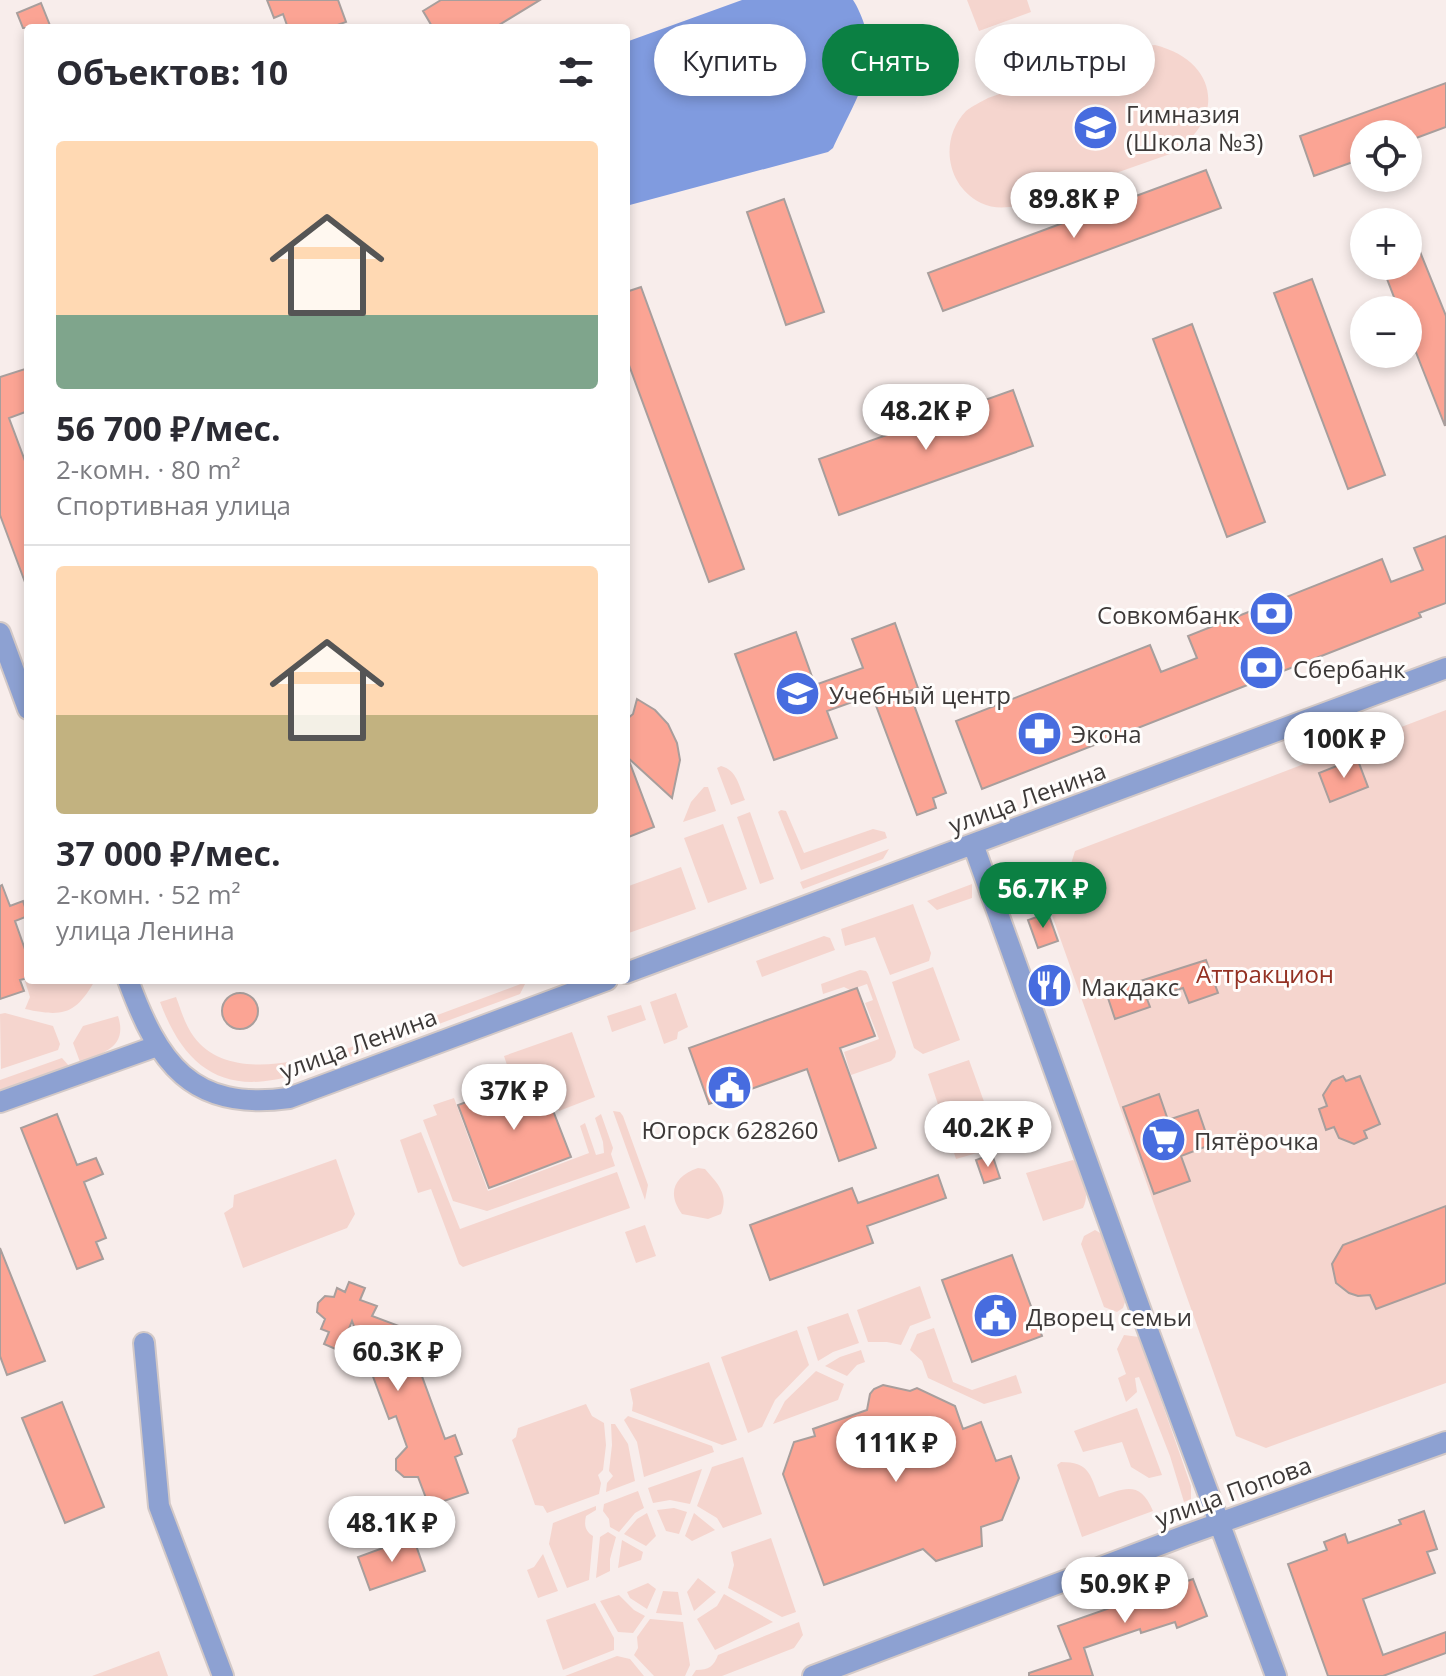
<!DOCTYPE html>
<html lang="ru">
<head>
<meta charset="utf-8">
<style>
	body { margin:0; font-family:"Open Sans",sans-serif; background:#f2f2f3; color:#2b2b33; height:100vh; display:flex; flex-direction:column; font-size:30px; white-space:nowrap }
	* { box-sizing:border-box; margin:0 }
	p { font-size:26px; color:#7c7c81 }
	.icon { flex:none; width:44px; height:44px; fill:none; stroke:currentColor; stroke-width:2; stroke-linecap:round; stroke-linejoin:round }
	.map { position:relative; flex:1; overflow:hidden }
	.sheet { position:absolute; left:24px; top:24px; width:606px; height:960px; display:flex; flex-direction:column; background:#fff; border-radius:8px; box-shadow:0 4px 12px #0003 }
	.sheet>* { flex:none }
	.hud { position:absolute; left:654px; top:24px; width:672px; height:72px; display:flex; gap:16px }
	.controls { position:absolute; left:1350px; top:120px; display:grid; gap:16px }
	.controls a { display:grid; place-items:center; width:72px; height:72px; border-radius:50%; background:#fff; box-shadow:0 4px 12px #0003; font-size:40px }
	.price { position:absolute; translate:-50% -68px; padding:0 18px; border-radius:28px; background:#fff; color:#222; font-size:26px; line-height:52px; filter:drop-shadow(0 2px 4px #0008) }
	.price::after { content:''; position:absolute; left:50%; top:48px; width:24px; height:18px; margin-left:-12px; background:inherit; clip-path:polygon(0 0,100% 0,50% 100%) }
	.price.current { background:#0b8043; color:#fff }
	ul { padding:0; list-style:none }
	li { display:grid; align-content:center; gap:16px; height:424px; padding:0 32px }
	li+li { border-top:2px solid #e1e1e2 }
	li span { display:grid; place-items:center; height:248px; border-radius:8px; color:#555 }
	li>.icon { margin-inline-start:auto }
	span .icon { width:144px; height:144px; fill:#fffc; stroke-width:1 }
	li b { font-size:34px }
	h2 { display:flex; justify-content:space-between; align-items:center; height:96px; padding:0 32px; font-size:34px }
	.pill { padding:0 28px; border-radius:36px; background:#fff; box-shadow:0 4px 12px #0003; font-size:28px; line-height:72px }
	.pill.current { background:#0b8043; color:#fff }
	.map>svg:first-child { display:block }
</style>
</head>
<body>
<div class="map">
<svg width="1446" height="1676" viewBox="0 0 1446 1676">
	<rect width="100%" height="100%" fill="#f8edeb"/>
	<path fill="#f5d5ce" d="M 967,0 L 1027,0 L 1031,12 L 979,31 Z
		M 1155,45 C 1219,61 1227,121 1170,154 L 1025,205 C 1010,207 995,210 981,203 C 946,186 939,139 966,111 C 972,106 981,102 988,98 L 1132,48 Z
		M 1446,710 L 1446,1383 L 1266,1448 L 1236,1436 L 1047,901 L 1061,896 L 1075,851 Z
		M 721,766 C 737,770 739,786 745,800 L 731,805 L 717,768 Z
		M 704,787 L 708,787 L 716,811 L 683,822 L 691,802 Z
		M 781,810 L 786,811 L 804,853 L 873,829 L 885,832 L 887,838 L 801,870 L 778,812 Z
		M 750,812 L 774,879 L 760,884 L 737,817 Z
		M 723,824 L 747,889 L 708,903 L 684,838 Z
		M 889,849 L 883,859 L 803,889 L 800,882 Z
		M 681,867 L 696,909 L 626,934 L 626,887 Z
		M 972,884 L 972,898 L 937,910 L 927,901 Z
		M 913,904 L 931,953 L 929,961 L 890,975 L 875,937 L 845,946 L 841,929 Z
		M 824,936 L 830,938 L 835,950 L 762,977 L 756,961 Z
		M 933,967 L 960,1040 L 923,1054 L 914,1048 L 892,982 Z
		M 860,970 L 866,971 L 868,974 L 896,1052 L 895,1057 L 891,1061 L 851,1075 L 844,1052 L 879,1039 L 865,1003 L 873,1000 L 867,984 L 850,990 L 844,987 L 823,994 L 821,984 Z
		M 28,980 L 93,980 L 94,982 C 75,1015 62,1017 25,1009 L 30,997 L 25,981 Z
		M 526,982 L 520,994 L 317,1069 L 314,1061 Z
		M 676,993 L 688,1027 L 678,1032 L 677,1039 L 664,1044 L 650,1002 Z
		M 176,997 C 181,1010 185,1025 194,1037 C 216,1067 259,1068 293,1061 L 297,1074 C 225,1097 185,1069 160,1002 Z
		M 641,1005 L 646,1020 L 612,1032 L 607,1016 Z
		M 5,1013 L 53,1026 L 60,1044 L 58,1050 L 1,1069 L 0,1014 Z
		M 118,1016 C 128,1047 104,1053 80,1062 L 73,1043 L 83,1026 Z
		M 572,1032 L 595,1097 L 559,1111 L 544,1074 L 508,1087 L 503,1073 L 509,1071 L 504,1056 Z
		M 62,1058 L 69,1066 L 0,1090 L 0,1080 Z
		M 969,1060 L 1001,1149 L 991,1149 L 956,1159 L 928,1074 Z
		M 454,1098 L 488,1191 L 589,1153 L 580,1126 L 585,1123 L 596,1155 L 604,1153 L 603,1142 L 595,1118 L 601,1114 L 613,1148 L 611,1154 L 615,1166 L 487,1211 L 453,1201 L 423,1120 L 437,1115 L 433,1105 Z
		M 613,1111 L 620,1112 L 623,1116 L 648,1185 L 645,1200 Z
		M 421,1132 L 460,1229 L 617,1172 L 630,1208 L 463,1267 L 459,1264 L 431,1189 L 418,1193 L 400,1140 Z
		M 336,1159 L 355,1214 L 347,1228 L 243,1268 L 224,1213 L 233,1207 L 234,1195 Z
		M 1073,1160 L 1076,1162 C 1081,1177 1091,1192 1083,1208 L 1043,1221 L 1026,1173 Z
		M 698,1168 L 705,1169 C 718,1184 729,1194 721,1214 L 708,1219 L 682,1214 C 666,1192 675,1176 698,1168 Z
		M 645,1225 L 656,1256 L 636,1263 L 625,1232 Z
		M 1095,1230 L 1102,1234 L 1125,1302 L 1123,1308 L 1117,1312 L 1104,1307 L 1081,1244 L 1084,1236 Z
		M 920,1286 L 931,1318 L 910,1326 L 901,1345 L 887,1342 L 868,1342 L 857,1310 Z
		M 848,1313 L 859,1343 L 833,1352 L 818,1361 L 807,1327 Z
		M 934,1328 L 953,1382 L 972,1390 L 1016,1375 L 1022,1393 L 984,1404 L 928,1378 L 922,1361 L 910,1350 L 917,1334 Z
		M 797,1330 L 809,1365 L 775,1400 L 762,1427 L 748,1433 L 721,1357 Z
		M 1124,1335 L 1139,1337 L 1191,1486 L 1191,1499 L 1184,1502 L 1170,1456 L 1139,1377 L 1135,1378 L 1137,1392 L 1126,1402 L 1118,1378 L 1126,1374 L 1117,1349 Z
		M 861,1350 L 865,1362 L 857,1365 L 847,1376 L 825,1366 L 840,1357 Z
		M 709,1362 L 737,1440 L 722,1445 L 632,1411 L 633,1403 L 630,1389 Z
		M 816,1371 L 844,1384 L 838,1400 L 773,1424 L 785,1401 Z
		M 586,1404 L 592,1416 L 604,1423 L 606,1445 L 603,1470 L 598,1475 L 601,1483 L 599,1494 L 547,1513 L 543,1506 L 535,1505 L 512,1440 L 516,1437 L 518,1428 Z
		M 1137,1408 L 1162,1475 L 1149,1478 L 1131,1467 L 1122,1442 L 1083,1452 L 1074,1431 Z
		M 628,1416 L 712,1446 L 714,1452 L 644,1477 L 637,1442 L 624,1420 Z
		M 611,1424 L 615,1424 L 628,1444 L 635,1481 L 606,1492 L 607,1483 L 613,1476 L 609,1471 L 612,1445 Z
		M 743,1457 L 762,1514 L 723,1528 L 717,1518 L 697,1506 L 712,1467 Z
		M 1061,1462 C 1089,1462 1090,1474 1099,1497 C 1125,1488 1140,1480 1153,1511 L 1082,1537 L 1057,1465 Z
		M 702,1469 L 690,1504 L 670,1500 L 653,1503 L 648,1488 Z
		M 638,1491 L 644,1508 L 635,1513 L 619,1532 L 610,1527 L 609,1519 L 603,1511 L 604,1504 Z
		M 596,1506 L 596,1510 L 586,1516 C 584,1525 585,1531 593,1536 L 589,1580 L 567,1588 L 549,1544 L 553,1523 Z
		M 674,1508 L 687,1512 L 679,1534 L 666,1531 L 657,1510 Z
		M 647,1513 L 656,1536 L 646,1546 L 624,1534 L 637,1519 Z
		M 694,1513 L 715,1530 L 692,1541 L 685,1536 Z
		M 608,1532 L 616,1537 L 610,1559 L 610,1571 L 596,1578 L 600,1537 Z
		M 771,1538 L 796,1612 L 782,1617 L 728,1588 L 734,1565 L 731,1552 Z
		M 622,1540 L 643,1552 L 641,1560 L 618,1568 Z
		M 543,1554 L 558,1591 L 538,1598 L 527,1570 L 534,1567 Z
		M 698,1578 L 716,1592 L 694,1611 L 687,1592 Z
		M 648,1583 L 656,1589 L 647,1609 L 630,1598 L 627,1592 Z
		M 663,1591 L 678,1592 L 682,1615 L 656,1613 Z
		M 724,1594 L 773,1622 L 715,1650 L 697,1619 L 717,1606 Z
		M 619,1595 L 634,1610 L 645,1616 L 633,1633 L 618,1632 L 600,1601 Z
		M 595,1603 L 614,1638 L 614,1650 L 563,1670 L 546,1620 Z
		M 650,1619 L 683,1622 L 690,1665 L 685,1676 L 654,1676 L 634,1655 L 638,1648 L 637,1637 Z
		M 799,1622 L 803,1635 L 794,1648 L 722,1676 L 692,1676 L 696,1670 C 709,1670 714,1666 718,1655 Z
		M 159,1651 L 168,1676 L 92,1676 Z
		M 617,1656 L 630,1659 L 644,1676 L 565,1676 Z"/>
	<path fill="#809bdf" d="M 742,0 L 853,0 C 862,13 872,44 871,60 C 870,76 841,130 833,148 L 828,152 L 626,206 L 626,42 Z"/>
	<path fill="#fba494" stroke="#a89e9c" stroke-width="2" d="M 267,0 L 338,0 L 346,22 L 329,28 L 288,28 L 283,14 L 274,18 Z
		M 441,0 L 540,0 L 494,28 L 433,28 L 423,11 Z
		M 41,3 L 51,28 L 23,28 L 17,13 Z
		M 1446,83 L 1446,127 L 1408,141 L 1408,134 L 1364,134 L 1364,158 L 1314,176 L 1300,136 Z
		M 1206,170 L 1221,208 L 943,311 L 928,273 Z
		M 784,199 L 824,312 L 786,325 L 747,212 Z
		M 1408,222 L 1446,316 L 1445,426 L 1408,332 L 1408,310 L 1399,310 L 1382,266 L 1408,266 Z
		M 1312,279 L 1385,475 L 1348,489 L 1274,293 Z
		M 641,287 L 744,569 L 709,582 L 626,357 L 626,292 Z
		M 1192,324 L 1265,522 L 1227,537 L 1153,339 Z
		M 28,368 L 28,411 L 9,418 L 28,469 L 26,585 L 0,515 L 0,377 Z
		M 1013,390 L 1033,446 L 839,515 L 819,459 Z
		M 1446,536 L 1446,603 L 1419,613 L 1421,617 L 982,789 L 956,721 L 1150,645 L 1161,672 L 1197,658 L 1188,636 L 1382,559 L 1391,582 L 1423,570 L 1414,548 Z
		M 895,623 L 918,688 L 909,691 L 946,793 L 933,798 L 936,808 L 917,815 L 872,695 L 827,711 L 837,738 L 774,760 L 735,654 L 796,632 L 815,685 L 863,668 L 852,639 Z
		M 637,699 L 655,710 L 668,724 L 677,743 L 680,760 L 672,798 L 626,756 L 626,720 L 633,714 Z
		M 628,758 L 654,827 L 626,838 L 626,759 Z
		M 1357,758 L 1368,787 L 1330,802 L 1319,773 Z
		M 2,885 L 10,906 L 23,901 L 28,916 L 15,921 L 28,958 L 28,978 L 20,980 L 24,991 L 0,999 L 0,886 Z
		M 1048,913 L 1058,941 L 1038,948 L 1028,920 Z
		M 1206,960 L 1218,993 L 1189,1003 L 1183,988 L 1147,999 L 1150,1007 L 1115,1019 L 1106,992 Z
		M 857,988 L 875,1036 L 840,1048 L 876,1148 L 839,1161 L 807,1069 L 709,1104 L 689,1048 Z
		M222 1011a18 18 0 1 1 36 0a18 18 0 1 1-36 0Z
		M 1343,1076 L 1346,1081 L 1360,1076 L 1380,1124 L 1364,1131 L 1367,1138 L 1354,1144 L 1339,1138 L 1334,1127 L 1326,1130 L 1319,1109 L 1327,1106 L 1323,1095 L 1332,1081 Z
		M 540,1077 L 571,1157 L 489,1188 L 458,1105 L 480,1097 L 480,1100 Z
		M 1159,1094 L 1168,1120 L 1198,1110 L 1210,1145 L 1181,1156 L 1190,1181 L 1154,1194 L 1123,1107 Z
		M 57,1114 L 77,1165 L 96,1158 L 103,1174 L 84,1182 L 106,1238 L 96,1242 L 103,1259 L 77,1269 L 21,1128 Z
		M 992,1154 L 1000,1178 L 984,1183 L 976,1160 Z
		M 938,1175 L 946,1198 L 867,1226 L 873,1243 L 770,1280 L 750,1225 L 852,1188 L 858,1203 Z
		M 1446,1206 L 1446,1283 L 1376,1309 L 1370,1295 L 1358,1296 L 1349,1293 L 1336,1283 L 1332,1264 L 1343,1245 Z
		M 0,1248 L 45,1361 L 7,1375 L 0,1356 Z
		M 1012,1255 L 1042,1336 L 972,1362 L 942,1280 Z
		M 349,1282 L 365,1288 L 360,1300 L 377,1306 L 372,1316 L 399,1326 L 405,1333 L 403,1357 L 413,1352 L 445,1439 L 455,1435 L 462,1454 L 455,1457 L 468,1493 L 429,1506 L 418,1477 L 404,1477 L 396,1470 L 396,1459 L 407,1447 L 396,1416 L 389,1419 L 352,1321 L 340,1351 L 324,1344 L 329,1332 L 321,1329 L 325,1319 L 317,1312 L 318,1303 L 325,1296 L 334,1297 L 337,1288 L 345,1292 Z
		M 883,1385 L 910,1391 L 917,1388 L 955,1406 L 963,1429 L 981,1422 L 996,1461 L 1011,1456 L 1019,1478 L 1002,1520 L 981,1527 L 982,1546 L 936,1561 L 923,1549 L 824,1585 L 783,1474 L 794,1442 L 815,1436 L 813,1429 L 867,1410 L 870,1394 L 874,1389 Z
		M 62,1402 L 104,1507 L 65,1523 L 22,1418 Z
		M 1424,1511 L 1437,1549 L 1427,1552 L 1435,1573 L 1363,1599 L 1383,1655 L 1446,1632 L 1446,1653 L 1383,1676 L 1328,1676 L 1288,1564 L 1327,1550 L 1324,1542 L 1345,1534 L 1348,1543 L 1401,1524 L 1399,1520 Z
		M 413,1537 L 425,1571 L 370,1590 L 358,1557 Z
		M 1193,1579 L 1207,1616 L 1177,1628 L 1175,1622 L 1141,1633 L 1140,1629 L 1084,1648 L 1093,1676 L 1029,1676 L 1029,1673 L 1071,1659 L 1058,1626 Z"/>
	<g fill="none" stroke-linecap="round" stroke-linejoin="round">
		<defs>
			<path id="minor" d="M 0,633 L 28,709
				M 973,844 L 1143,1317 L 1276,1676
				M 626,973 L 1446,668
				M 128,980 C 158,1062 191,1112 289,1098 L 607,980
				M 0,1102 L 157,1046
				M 144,1343 L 159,1506 L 223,1676
				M 813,1676 L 1186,1535 L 1446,1442"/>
		</defs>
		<use href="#minor" stroke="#d3c9c7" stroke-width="24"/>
		<use href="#minor" stroke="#8da1d2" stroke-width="20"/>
	</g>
	<defs>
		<symbol id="school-disc" viewBox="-11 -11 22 22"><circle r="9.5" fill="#476cdf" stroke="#fffdfc"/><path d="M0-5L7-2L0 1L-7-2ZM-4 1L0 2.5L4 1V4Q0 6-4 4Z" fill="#fff"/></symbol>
		<symbol id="bank-disc" viewBox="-11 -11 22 22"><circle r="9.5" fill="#476cdf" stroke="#fffdfc"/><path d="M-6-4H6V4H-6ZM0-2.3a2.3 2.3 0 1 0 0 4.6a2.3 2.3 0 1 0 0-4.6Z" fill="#fff"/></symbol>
		<symbol id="university-disc" viewBox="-11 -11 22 22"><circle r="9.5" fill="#476cdf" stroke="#fffdfc"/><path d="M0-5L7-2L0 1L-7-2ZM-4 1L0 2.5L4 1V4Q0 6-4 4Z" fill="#fff"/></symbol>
		<symbol id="pharmacy-disc" viewBox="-11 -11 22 22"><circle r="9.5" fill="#476cdf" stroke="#fffdfc"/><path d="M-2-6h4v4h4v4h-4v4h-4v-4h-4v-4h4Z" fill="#fff"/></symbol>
		<symbol id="restaurant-disc" viewBox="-11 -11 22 22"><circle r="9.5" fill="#476cdf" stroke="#fffdfc"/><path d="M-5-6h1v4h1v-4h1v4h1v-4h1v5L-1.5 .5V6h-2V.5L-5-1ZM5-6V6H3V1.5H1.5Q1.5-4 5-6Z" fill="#fff"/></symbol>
		<symbol id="civic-disc" viewBox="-11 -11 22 22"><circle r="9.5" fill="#476cdf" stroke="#fffdfc"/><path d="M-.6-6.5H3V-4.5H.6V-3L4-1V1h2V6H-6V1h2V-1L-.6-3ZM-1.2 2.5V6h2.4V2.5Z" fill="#fff"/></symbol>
		<symbol id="supermarket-disc" viewBox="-11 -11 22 22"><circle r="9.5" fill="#476cdf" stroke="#fffdfc"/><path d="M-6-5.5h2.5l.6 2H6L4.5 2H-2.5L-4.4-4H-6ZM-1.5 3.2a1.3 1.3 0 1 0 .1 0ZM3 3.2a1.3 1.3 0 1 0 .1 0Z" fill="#fff"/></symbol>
	</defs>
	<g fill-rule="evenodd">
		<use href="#school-disc" x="1070" y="102" width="51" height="51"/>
		<use href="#bank-disc" x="1246" y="588" width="51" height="51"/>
		<use href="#bank-disc" x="1236" y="642" width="51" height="51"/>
		<use href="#university-disc" x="772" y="668" width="51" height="51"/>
		<use href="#pharmacy-disc" x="1014" y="708" width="51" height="51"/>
		<use href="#restaurant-disc" x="1024" y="960" width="51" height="51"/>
		<use href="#civic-disc" x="704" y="1062" width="51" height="51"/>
		<use href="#supermarket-disc" x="1138" y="1114" width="51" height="51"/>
		<use href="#civic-disc" x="970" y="1290" width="51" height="51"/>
	</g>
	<g text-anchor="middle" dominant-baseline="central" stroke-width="6" stroke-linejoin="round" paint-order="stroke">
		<g font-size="24" fill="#3d3938" stroke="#fffdfc" text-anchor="start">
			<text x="1126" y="113">Гимназия<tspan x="1126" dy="28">(Школа №3)</tspan></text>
			<text x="1240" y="614" text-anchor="end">Совкомбанк</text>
			<text x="1293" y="668">Сбербанк</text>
			<text x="829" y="694">Учебный центр</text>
			<text x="1071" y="733">Экона</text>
			<text x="1081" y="986">Макдакс</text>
			<text x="730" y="1129" text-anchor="middle">Югорск 628260</text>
			<text x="1194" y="1140">Пятёрочка</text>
			<text x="1026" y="1316">Дворец семьи</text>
		</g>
		<g font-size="24" fill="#3d3938" stroke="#fffdfc">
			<text transform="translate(1027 797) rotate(-20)">улица Ленина</text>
			<text transform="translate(358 1043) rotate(-20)">улица Ленина</text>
			<text transform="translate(1233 1491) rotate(-20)">улица Попова</text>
		</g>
		<g font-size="24" fill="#943123" stroke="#fffdfc">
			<text x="1265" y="973">Аттракцион</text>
		</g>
	</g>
</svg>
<div class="controls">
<a><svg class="icon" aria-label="locate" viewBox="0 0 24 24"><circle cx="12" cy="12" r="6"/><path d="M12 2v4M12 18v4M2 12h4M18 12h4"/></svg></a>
<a>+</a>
<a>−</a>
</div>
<b class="price" style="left:1074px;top:240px">89.8K ₽</b>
<b class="price" style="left:926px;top:452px">48.2K ₽</b>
<b class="price" style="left:1344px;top:780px">100K ₽</b>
<b class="price current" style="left:1043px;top:930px">56.7K ₽</b>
<b class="price" style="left:514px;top:1132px">37K ₽</b>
<b class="price" style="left:988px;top:1169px">40.2K ₽</b>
<b class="price" style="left:398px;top:1393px">60.3K ₽</b>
<b class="price" style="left:896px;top:1484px">111K ₽</b>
<b class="price" style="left:392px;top:1564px">48.1K ₽</b>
<b class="price" style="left:1125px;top:1625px">50.9K ₽</b>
<div class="hud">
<a class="pill">Купить</a>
<a class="pill current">Снять</a>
<a class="pill">Фильтры</a>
</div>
<section class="sheet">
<h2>Объектов: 10<svg class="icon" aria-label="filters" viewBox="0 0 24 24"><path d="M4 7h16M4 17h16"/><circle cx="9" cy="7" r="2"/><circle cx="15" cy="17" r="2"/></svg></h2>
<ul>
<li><span style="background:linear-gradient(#ffd9b3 70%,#7fa58c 0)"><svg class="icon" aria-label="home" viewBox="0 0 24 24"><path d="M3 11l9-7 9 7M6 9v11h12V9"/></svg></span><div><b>56 700 ₽/мес.</b><p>2-комн. · 80 m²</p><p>Спортивная улица</p></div></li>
<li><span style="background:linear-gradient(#ffd9b3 60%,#c2b280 0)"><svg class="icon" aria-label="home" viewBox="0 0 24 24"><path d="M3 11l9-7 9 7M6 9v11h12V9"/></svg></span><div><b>37 000 ₽/мес.</b><p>2-комн. · 52 m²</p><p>улица Ленина</p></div></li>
</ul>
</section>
</div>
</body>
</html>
